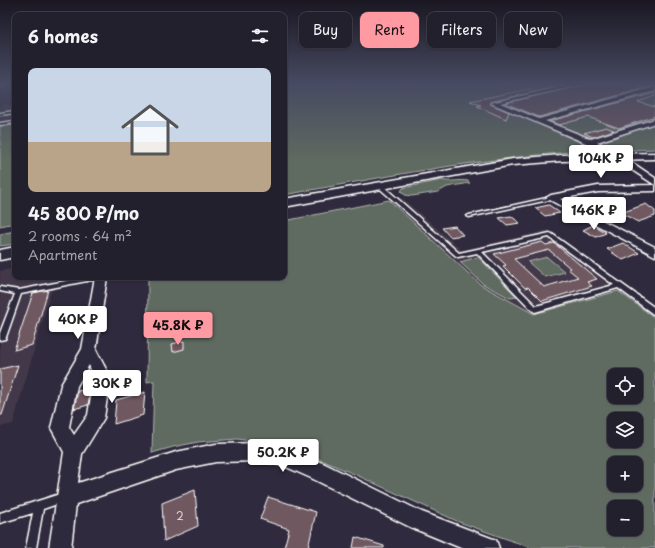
<!DOCTYPE html>
<html lang="en">
<head>
<meta charset="utf-8">
<style>
	body { margin:0; font-family:"Playpen Sans",sans-serif; background:#2f2d3a; color:#f1f3f6; height:100vh; display:flex; flex-direction:column; font-size:15px; white-space:nowrap }
	* { box-sizing:border-box; margin:0 }
	p { font-size:13px; color:#a3a3aa }
	.icon { flex:none; width:22px; height:22px; fill:none; stroke:currentColor; stroke-width:2; stroke-linecap:round; stroke-linejoin:round }
	.map { position:relative; flex:1; overflow:hidden }
	.details { position:absolute; left:12px; top:12px; width:275px; height:268px; display:flex; flex-direction:column; background:#23202e; border-radius:8px; box-shadow:0 1px 3px #0004,0 0 0 1px #403e4a }
	.details>* { flex:none }
	.top-card { position:absolute; left:299px; top:12px; width:296px; height:36px; display:flex; gap:8px }
	.fabs { position:absolute; left:607px; top:368px; display:grid; gap:8px }
	.fabs a { display:grid; place-items:center; width:36px; height:36px; border-radius:8px; background:#23202e; box-shadow:0 1px 3px #0004,0 0 0 1px #403e4a; font-size:20px }
	.price { position:absolute; translate:-50% -34px; padding:0 9px; border-radius:4px; background:#fff; color:#222; font-size:13px; line-height:26px; filter:drop-shadow(0 1px 2px #0008) }
	.price::after { content:''; position:absolute; left:50%; top:24px; width:12px; height:9px; margin-left:-6px; background:inherit; clip-path:polygon(0 0,100% 0,50% 100%) }
	.price.active { background:#ff9aa2; color:#111 }
	ul { padding:0; list-style:none }
	li { display:grid; align-content:center; gap:8px; height:212px; padding:0 16px }
	li span { display:grid; place-items:center; height:124px; border-radius:8px; color:#555 }
	li>.icon { margin-inline-start:auto }
	span .icon { width:72px; height:72px; fill:#fffc; stroke-width:1 }
	li b { font-size:17px }
	h2 { display:flex; justify-content:space-between; align-items:center; height:48px; padding:0 16px; font-size:17px }
	.tag { padding:0 14px; border-radius:8px; background:#23202e; box-shadow:0 1px 3px #0004,0 0 0 1px #403e4a; font-size:14px; line-height:36px }
	.tag.active { background:#ff9aa2; color:#111 }
	.map>svg:first-child { display:block }
</style>
</head>
<body>
<div class="map">
<svg width="655" height="548" viewBox="0 0 655 548">
	<rect width="100%" height="100%" fill="#2f2a3d"/>
	<filter id="ink" filterUnits="userSpaceOnUse"><feTurbulence type="fractalNoise" baseFrequency=".025" numOctaves="2"/><feDisplacementMap in="SourceGraphic" scale="8" xChannelSelector="R" yChannelSelector="G"/><feConvolveMatrix kernelMatrix="1 2 1 2 8 2 1 2 1" color-interpolation-filters="sRGB"/></filter>
	<g filter="url(#ink)">
		<path fill="#423848" d="M 15,104 L 15,120 L 2,122 L 0,120 L 0,106 Z
			M 402,198 L 462,250 L 548,230 L 630,288 L 534,314 L 481,285 L 389,200 Z
			M 15,268 L 15,277 L 55,277 L 13,424 L 0,427 L 0,271 Z"/>
		<path fill="#5e6b61" stroke="#aeb5b0" fill-rule="evenodd" d="M 284,84 L 655,84 L 655,149 C 620,151 584,150 549,154 C 460,162 372,179 284,195 Z
			M 15,125 L 15,223 L 0,226 L 0,127 Z
			M 442,180 C 451,183 459,179 468,181 L 470,183 L 447,187 L 438,192 L 412,196 L 405,195 L 401,191 L 403,188 Z
			M 389,200 L 481,285 L 534,314 L 618,291 L 655,318 L 655,548 L 532,548 L 459,522 L 354,474 L 298,450 L 266,443 L 237,439 L 198,442 L 173,447 L 152,453 L 154,381 L 147,382 L 148,277 L 284,277 L 284,221 ZM 614,375 L 636,375 L 636,397 L 614,397 ZM 614,419 L 636,419 L 636,441 L 614,441 ZM 614,463 L 636,463 L 636,485 L 614,485 ZM 614,507 L 636,507 L 636,529 L 614,529 Z
			M 15,231 L 15,244 L 0,246 L 0,234 Z
			M 478,257 L 517,297 L 510,298 L 483,284 L 460,262 Z
			M 547,257 L 565,272 L 545,277 L 528,262 Z"/>
		<path fill="#705861" stroke="#fff" fill-rule="evenodd" d="M 554,84 L 568,84 L 490,102 L 490,104 L 509,112 L 506,119 L 477,106 L 481,105 L 470,101 Z
			M 585,84 L 637,84 L 637,86 L 645,88 L 539,117 L 505,103 L 584,85 Z
			M 655,93 L 655,96 L 638,102 L 655,107 L 655,116 L 619,128 L 588,117 L 559,125 L 550,121 Z
			M 606,127 L 614,130 L 593,137 L 584,133 Z
			M 646,204 L 655,211 L 655,216 L 638,222 L 621,213 Z
			M 549,205 L 560,213 L 545,216 L 535,208 Z
			M 511,216 L 520,223 L 507,225 L 499,218 Z
			M 593,225 L 606,233 L 596,237 L 583,230 Z
			M 455,226 L 463,235 L 450,237 L 442,228 Z
			M 542,242 L 546,245 L 554,243 L 597,279 L 587,282 L 592,286 L 542,301 L 528,287 L 525,288 L 503,266 L 506,265 L 494,254 ZM 549,250 L 570,268 L 568,269 L 578,277 L 544,287 L 514,259 Z
			M 623,243 L 639,253 L 623,260 L 607,249 Z
			M 48,290 L 32,345 L 14,350 L 33,293 Z
			M 184,341 L 184,349 L 173,352 L 172,344 Z
			M 18,365 L 2,415 L 0,415 L 0,369 Z
			M 91,388 L 88,405 L 74,409 L 78,391 Z
			M 145,392 L 143,415 L 114,424 L 116,400 Z
			M 195,490 L 198,526 L 164,541 L 162,503 Z
			M 268,497 L 316,512 L 308,548 L 284,548 L 289,529 L 260,519 Z
			M 355,537 L 384,546 L 384,548 L 353,548 Z"/>
		<g fill="none" stroke-linecap="round" stroke-linejoin="round">
			<defs>
				<path id="lane" d="M 15,111 L 15,113 L 0,115 L 0,113 Z
					M 15,121 L 15,123 L 0,125 L 0,123 Z
					M 377,184 L 381,184 L 459,253 L 550,233 L 552,234 L 655,308 L 655,315 L 653,314 L 618,288 L 535,312 L 533,311 L 477,253 L 458,257 L 456,256 L 377,186 ZM 549,237 L 614,285 L 536,306 L 482,252 Z
					M 551,197 L 553,198 L 553,199 L 469,217 L 467,216 L 469,215 Z
					M 86,277 L 100,277 L 97,279 L 21,294 L 6,337 L 5,339 L 0,340 L 0,333 L 15,294 L 0,291 L 0,287 L 19,290 Z
					M 63,493 L 66,495 L 68,498 L 66,501 L 43,509 L 36,548 L 26,548 L 33,513 L 0,523 L 0,513 Z"/>
				<path id="street" d="M 0,84 L 4,84 L 0,87 Z
					M 574,84 L 584,84 L 500,103 L 539,119 L 655,87 L 655,91 L 545,121 L 591,139 L 655,119 L 655,123 L 597,142 L 612,149 L 655,178 L 655,185 L 606,153 L 588,144 L 491,103 Z
					M 655,185 L 655,191 L 598,192 L 560,199 L 655,247 L 655,256 L 546,198 L 551,195 L 598,186 Z
					M 95,277 L 107,277 L 96,350 L 110,377 L 104,418 L 82,454 L 78,483 L 176,452 L 216,444 L 261,443 L 291,451 L 325,464 L 422,512 L 496,540 L 499,548 L 461,548 L 410,527 L 311,478 L 284,466 L 261,461 L 216,462 L 176,470 L 76,504 L 71,548 L 49,548 L 64,452 L 51,428 L 61,385 L 82,349 ZM 89,365 L 94,377 L 88,415 L 74,435 L 69,427 L 77,386 Z"/>
				<path id="secondary" d="M 655,153 L 655,159 L 562,161 L 513,165 L 284,207 L 284,199 L 513,159 L 562,155 Z
					M 15,247 L 15,257 L 0,260 L 0,250 Z"/>
			</defs>
			<use href="#lane" stroke="#fff" stroke-width="3"/>
			<use href="#street" stroke="#fff" stroke-width="3"/>
			<use href="#secondary" stroke="#fff" stroke-width="3"/>
			<use href="#lane" fill="#2f2a3d" fill-rule="evenodd"/>
			<use href="#street" fill="#2f2a3d" fill-rule="evenodd"/>
			<use href="#secondary" fill="#2f2a3d" fill-rule="evenodd"/>
		</g>
	</g>
	<linearGradient id="sky" x2="0" y2="1"><stop stop-color="#1a1722"/><stop offset="0.52" stop-color="#474a62"/><stop offset="1" stop-color="#474a62" stop-opacity="0"/></linearGradient>
	<rect width="655" height="161" fill="url(#sky)"/>
	<g text-anchor="middle" dominant-baseline="central" stroke-width="3.5" stroke-linejoin="round" paint-order="stroke">
		<g font-size="11" fill="#dbd5d8">
			<text x="180" y="515">2</text>
		</g>
	</g>
</svg>
<div class="fabs">
<a><svg class="icon" aria-label="locate" viewBox="0 0 24 24"><circle cx="12" cy="12" r="6"/><path d="M12 2v4M12 18v4M2 12h4M18 12h4"/></svg></a>
<a><svg class="icon" aria-label="layers" viewBox="0 0 24 24"><path d="M12 4l9 5-9 5-9-5zM3 14l9 5 9-5"/></svg></a>
<a>+</a>
<a>−</a>
</div>
<b class="price" style="left:601px;top:179px">104K ₽</b>
<b class="price" style="left:594px;top:231px">146K ₽</b>
<b class="price" style="left:78px;top:340px">40K ₽</b>
<b class="price active" style="left:178px;top:346px">45.8K ₽</b>
<b class="price" style="left:112px;top:404px">30K ₽</b>
<b class="price" style="left:283px;top:473px">50.2K ₽</b>
<div class="top-card">
<a class="tag">Buy</a>
<a class="tag active">Rent</a>
<a class="tag">Filters</a>
<a class="tag">New</a>
</div>
<section class="details">
<h2>6 homes<svg class="icon" aria-label="filters" viewBox="0 0 24 24"><path d="M4 7h16M4 17h16"/><circle cx="9" cy="7" r="2"/><circle cx="15" cy="17" r="2"/></svg></h2>
<ul>
<li><span style="background:linear-gradient(#c9d6e8 60%,#b9a48a 0)"><svg class="icon" aria-label="home" viewBox="0 0 24 24"><path d="M3 11l9-7 9 7M6 9v11h12V9"/></svg></span><div><b>45 800 ₽/mo</b><p>2 rooms · 64 m²</p><p>Apartment</p></div></li>
</ul>
</section>
</div>
</body>
</html>
